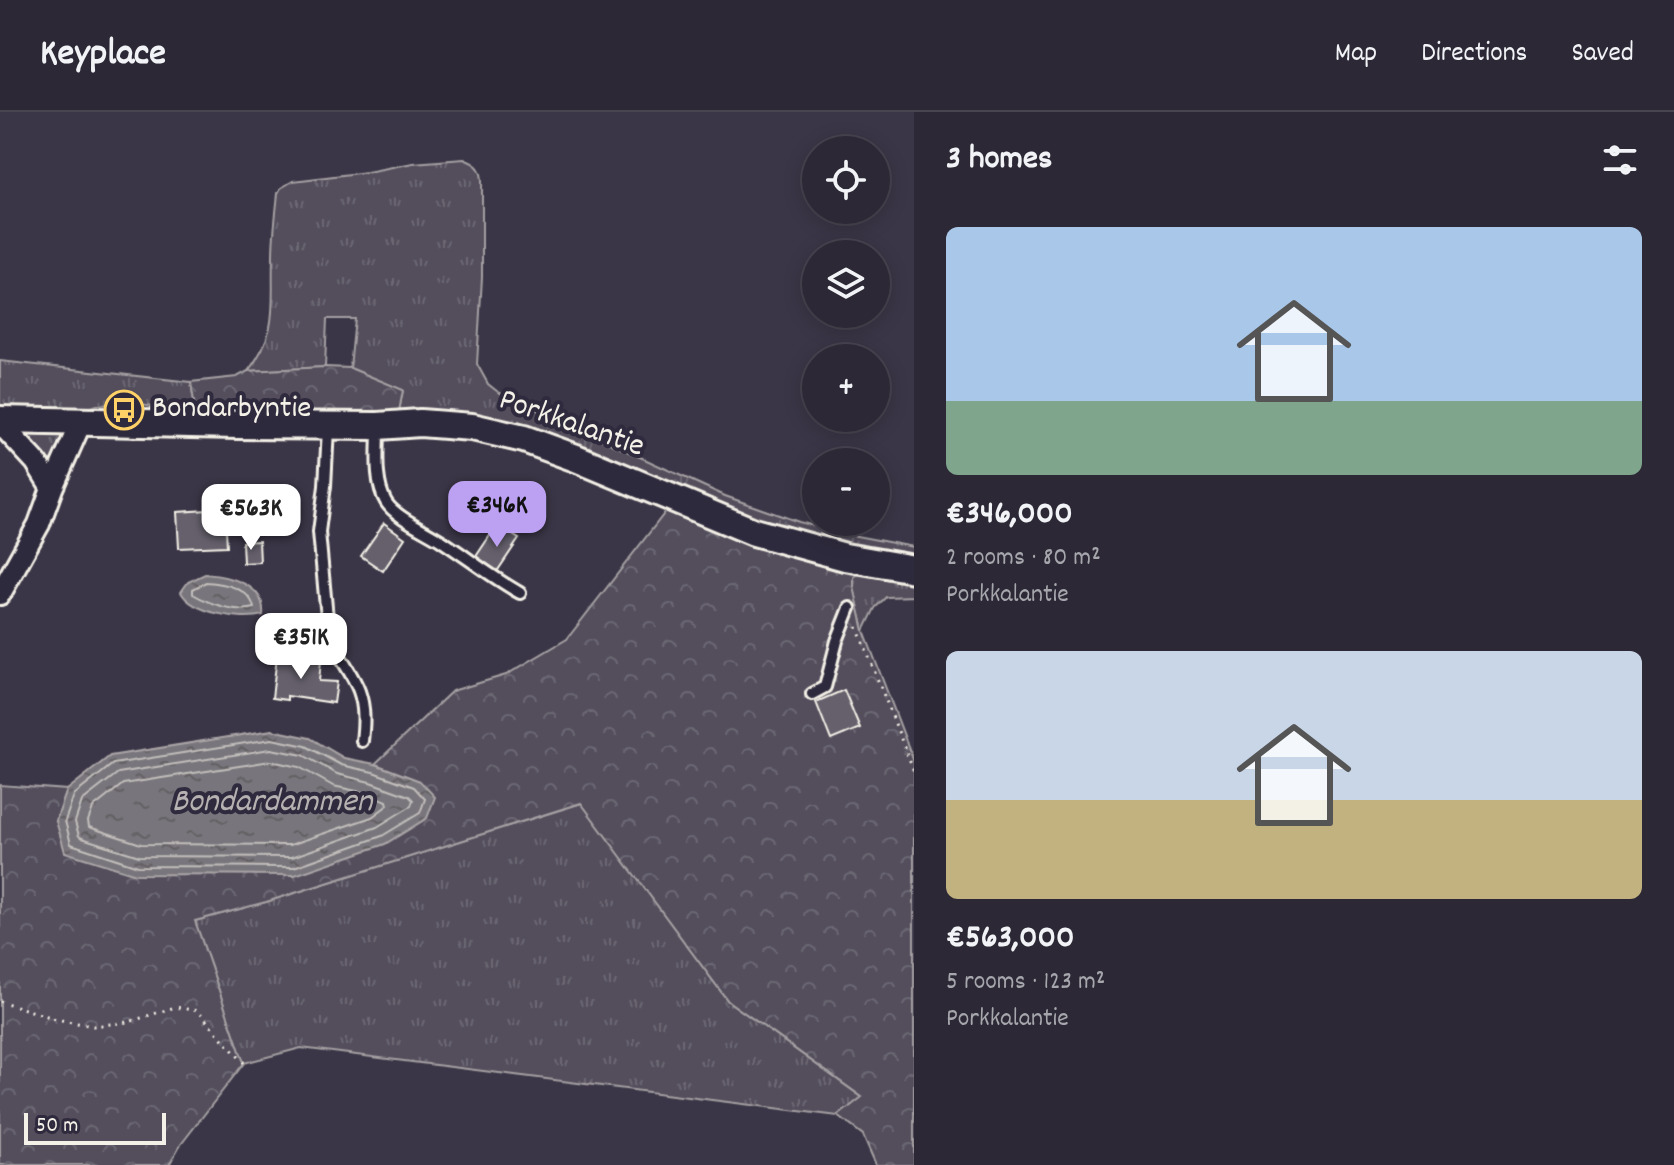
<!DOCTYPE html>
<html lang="en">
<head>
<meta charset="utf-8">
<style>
	body { margin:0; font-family:Dekko,sans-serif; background:#34303d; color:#f1f3f6; height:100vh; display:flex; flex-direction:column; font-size:30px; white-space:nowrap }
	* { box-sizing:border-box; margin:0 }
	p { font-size:26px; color:#a6a6ad }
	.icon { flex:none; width:44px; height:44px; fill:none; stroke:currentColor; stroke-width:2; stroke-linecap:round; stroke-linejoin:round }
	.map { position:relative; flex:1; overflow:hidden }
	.sheet { display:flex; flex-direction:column; background:#2c2835; width:760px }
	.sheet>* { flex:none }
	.controls { position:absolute; left:802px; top:24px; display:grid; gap:16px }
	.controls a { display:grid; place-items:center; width:88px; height:88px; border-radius:50%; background:#2c2835; box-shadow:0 4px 20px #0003,0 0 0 2px #484450; font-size:40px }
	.scale { position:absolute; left:24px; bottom:20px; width:142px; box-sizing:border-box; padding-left:8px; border:4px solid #f4f1e8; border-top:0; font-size:22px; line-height:28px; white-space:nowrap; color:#f4f1e8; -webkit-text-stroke:6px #2f2a3d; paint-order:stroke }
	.price { position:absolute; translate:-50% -68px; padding:0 18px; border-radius:16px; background:#fff; color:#222; font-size:26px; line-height:52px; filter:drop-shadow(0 2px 4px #0008) }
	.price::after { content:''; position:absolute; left:50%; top:48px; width:24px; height:18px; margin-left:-12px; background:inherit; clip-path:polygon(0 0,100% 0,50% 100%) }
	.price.selected { background:#bca0f2; color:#111 }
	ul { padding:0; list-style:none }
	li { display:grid; align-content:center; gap:16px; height:424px; padding:0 32px }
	li span { display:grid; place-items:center; height:248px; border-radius:12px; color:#555 }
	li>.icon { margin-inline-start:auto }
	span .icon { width:144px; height:144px; fill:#fffc; stroke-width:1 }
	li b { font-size:34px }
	h2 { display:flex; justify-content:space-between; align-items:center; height:96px; padding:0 32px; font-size:34px }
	header { display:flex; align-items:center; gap:48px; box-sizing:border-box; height:112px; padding:0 40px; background:#2c2835; border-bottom:2px solid #484450 }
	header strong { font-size:38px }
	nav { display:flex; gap:44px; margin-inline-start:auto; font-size:28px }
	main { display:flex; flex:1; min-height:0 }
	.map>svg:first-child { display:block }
</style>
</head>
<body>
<header>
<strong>Keyplace</strong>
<nav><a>Map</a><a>Directions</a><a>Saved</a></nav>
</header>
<main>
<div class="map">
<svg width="914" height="1053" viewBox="0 0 914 1053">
	<defs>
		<pattern id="grass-tufts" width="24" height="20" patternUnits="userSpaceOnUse" patternTransform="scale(2)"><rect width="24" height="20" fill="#534e5c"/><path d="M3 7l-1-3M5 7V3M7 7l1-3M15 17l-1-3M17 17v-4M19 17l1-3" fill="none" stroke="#6c6873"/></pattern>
		<pattern id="forest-crowns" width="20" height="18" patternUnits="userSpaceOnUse" patternTransform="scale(2)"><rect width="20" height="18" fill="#534e5c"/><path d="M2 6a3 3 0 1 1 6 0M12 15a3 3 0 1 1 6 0" fill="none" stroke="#6c6873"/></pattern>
		<pattern id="water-ripples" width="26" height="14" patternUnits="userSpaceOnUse" patternTransform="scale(2)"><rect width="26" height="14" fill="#78747b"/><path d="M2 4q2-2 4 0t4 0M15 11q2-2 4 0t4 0" fill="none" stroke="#636063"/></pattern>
	</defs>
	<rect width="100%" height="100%" fill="#3b3647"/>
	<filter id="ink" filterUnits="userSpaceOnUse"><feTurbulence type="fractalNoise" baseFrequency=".0125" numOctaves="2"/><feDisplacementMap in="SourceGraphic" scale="16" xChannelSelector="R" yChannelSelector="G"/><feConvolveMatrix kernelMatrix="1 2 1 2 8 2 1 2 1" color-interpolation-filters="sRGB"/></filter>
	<g filter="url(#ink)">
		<path fill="url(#grass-tufts)" stroke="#a4a0a2" stroke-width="2" d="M 464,47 C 476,52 481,55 482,68 L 482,165 L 477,252 L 488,272 L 498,280 L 725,384 L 799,410 L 846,422 L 914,435 L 914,448 L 788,419 L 714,393 L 398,305 L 403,278 L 350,256 L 355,207 L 327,207 L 325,255 L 248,259 C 280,219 271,192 273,144 C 273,123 276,102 278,81 L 281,76 L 293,69 L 367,60 L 413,51 Z
			M 0,249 L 191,270 L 196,303 L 137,291 L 97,293 L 75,300 L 0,299 Z
			M 61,319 L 63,325 L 57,343 L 53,348 C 39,348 31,335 27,322 L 28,320 Z
			M 862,459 L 914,467 L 914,484 L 886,485 L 875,496 L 864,519 L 854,476 L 854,465 Z
			M 582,691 L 728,889 L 863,986 L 838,1004 L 301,936 L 244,951 L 195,809 L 266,790 Z"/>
		<path fill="url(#forest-crowns)" stroke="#a4a0a2" stroke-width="2" d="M 325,255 L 350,256 L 403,278 L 398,305 L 196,303 L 191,270 L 237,265 L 248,259 Z
			M 667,398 L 862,459 L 854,465 L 854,475 L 864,519 L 914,650 L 914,1053 L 876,1053 L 863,1023 L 838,1004 L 862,985 L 728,889 L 581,691 L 266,790 L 195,809 L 244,951 L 179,1035 L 169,1053 L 0,1053 L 0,673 L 67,678 L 56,709 L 420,669 L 375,652 L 452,579 L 506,563 L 567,527 Z"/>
		<path fill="url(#water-ripples)" stroke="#aaa6a7" stroke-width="2" d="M 205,462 C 229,464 266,472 263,503 C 241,509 192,501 181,480 L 188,470 Z
			M 272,618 L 310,626 L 344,646 L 375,652 L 420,669 L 435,685 L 427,706 L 385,732 L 295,763 L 136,762 L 65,740 L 56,709 L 67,678 L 110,644 Z"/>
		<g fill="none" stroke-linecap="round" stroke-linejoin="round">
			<path stroke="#c2bfbc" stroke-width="2" d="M 206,470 C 224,471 250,476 254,496 C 236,501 210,492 193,482 L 193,477 Z
				M 272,627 L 306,634 L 341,653 L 373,660 L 414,675 L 425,687 L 420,701 L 382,724 L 294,755 L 138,754 L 71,732 L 65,709 L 74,683 L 113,652 Z
				M 271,637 L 303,643 L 337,662 L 370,670 L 409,684 L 413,688 L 411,694 L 377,715 L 292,745 L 139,744 L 82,726 L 79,724 L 75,710 L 82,689 L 118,661 Z
				M 271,649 L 299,655 L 333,674 L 366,681 L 387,689 L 388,693 L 372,705 L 290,733 L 141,732 L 89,715 L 88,709 L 93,696 L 123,672 Z"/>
		</g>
		<path fill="#65616c" stroke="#f4f1e8" stroke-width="2" d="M 240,391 L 241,416 L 226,417 L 227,434 L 179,436 L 177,400 L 225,397 L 224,392 Z
			M 384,411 L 405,426 L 383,459 L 361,444 Z
			M 497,413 L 519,427 L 496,461 L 475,446 Z
			M 259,429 L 260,450 L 243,451 L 242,430 Z
			M 277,544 L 321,549 L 319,569 L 337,570 L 334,591 L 287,584 L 287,588 L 272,586 Z
			M 844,578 L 860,616 L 831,628 L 816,590 Z"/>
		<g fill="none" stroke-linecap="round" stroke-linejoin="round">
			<defs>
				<path id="service" d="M 328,316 L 325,374 L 319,420 L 328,517 C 333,540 351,557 359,579 C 365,596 364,612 362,629
					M 378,316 C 378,338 374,370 386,390 C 395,405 427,419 442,429 C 468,446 493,466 520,481
					M 812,582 L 825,575 L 837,529 L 850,496"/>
				<path id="minor" d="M 0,311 L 36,350 L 52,376
					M 0,482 L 39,412 L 52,376 L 81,310"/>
				<path id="tertiary" d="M 0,308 L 238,313 L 378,314 L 420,311 L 472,315 L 524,327 L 576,346 L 754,420 L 845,445 L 914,457"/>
			</defs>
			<use href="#service" stroke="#f4f1e8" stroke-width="16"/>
			<use href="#minor" stroke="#f4f1e8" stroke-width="26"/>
			<use href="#tertiary" stroke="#f4f1e8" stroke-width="32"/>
			<path stroke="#f4f1e8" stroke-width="3" stroke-dasharray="2 6" stroke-linecap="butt" d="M 857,515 L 914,660
				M 0,889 L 56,907 L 93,914 L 129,910 L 175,895 L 198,899 L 244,951"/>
			<use href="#service" stroke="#2f2a3d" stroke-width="10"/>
			<use href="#minor" stroke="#2f2a3d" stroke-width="20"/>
			<use href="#tertiary" stroke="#2f2a3d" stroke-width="26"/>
		</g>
	</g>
	<defs>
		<symbol id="bus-ring" viewBox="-11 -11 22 22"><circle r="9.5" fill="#2f2a3d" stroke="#ffd166" stroke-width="1.5"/><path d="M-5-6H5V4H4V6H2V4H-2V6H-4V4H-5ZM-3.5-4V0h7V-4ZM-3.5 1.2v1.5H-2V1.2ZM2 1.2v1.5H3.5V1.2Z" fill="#ffd166"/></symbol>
	</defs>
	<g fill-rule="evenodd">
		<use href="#bus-ring" x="102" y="276" width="44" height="44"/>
	</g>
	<g text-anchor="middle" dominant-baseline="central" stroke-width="8" stroke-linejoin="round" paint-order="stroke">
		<g font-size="32" fill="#f4f1e8" stroke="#2f2a3d" text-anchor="start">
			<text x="152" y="298">Bondarbyntie</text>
		</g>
		<g font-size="32" fill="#f4f1e8" stroke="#2f2a3d">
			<text transform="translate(571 313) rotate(19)">Porkkalantie</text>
		</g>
		<g font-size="34" font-style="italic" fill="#b6b2b2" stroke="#2f2a3d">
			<text x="272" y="691">Bondardammen</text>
		</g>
	</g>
</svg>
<div class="controls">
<a><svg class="icon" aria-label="locate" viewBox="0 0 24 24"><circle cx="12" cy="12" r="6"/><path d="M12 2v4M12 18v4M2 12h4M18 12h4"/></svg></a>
<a><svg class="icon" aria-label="layers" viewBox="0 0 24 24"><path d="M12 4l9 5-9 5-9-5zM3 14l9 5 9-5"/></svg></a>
<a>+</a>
<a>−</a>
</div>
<div class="scale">50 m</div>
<b class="price selected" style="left:497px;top:437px">€346K</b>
<b class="price" style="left:251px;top:440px">€563K</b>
<b class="price" style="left:301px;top:569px">€351K</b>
</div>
<section class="sheet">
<h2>3 homes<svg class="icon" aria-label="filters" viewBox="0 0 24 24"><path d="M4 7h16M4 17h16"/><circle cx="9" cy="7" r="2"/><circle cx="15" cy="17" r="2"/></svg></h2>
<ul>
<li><span style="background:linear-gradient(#a9c7e8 70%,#7fa58c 0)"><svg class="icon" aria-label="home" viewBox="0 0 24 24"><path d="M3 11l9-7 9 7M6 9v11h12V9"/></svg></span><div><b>€346,000</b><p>2 rooms · 80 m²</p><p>Porkkalantie</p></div></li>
<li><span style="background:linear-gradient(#c9d6e8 60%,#c2b280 0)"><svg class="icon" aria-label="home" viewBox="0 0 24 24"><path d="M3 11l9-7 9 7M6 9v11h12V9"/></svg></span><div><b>€563,000</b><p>5 rooms · 123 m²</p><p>Porkkalantie</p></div></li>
</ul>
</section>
</main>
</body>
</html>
